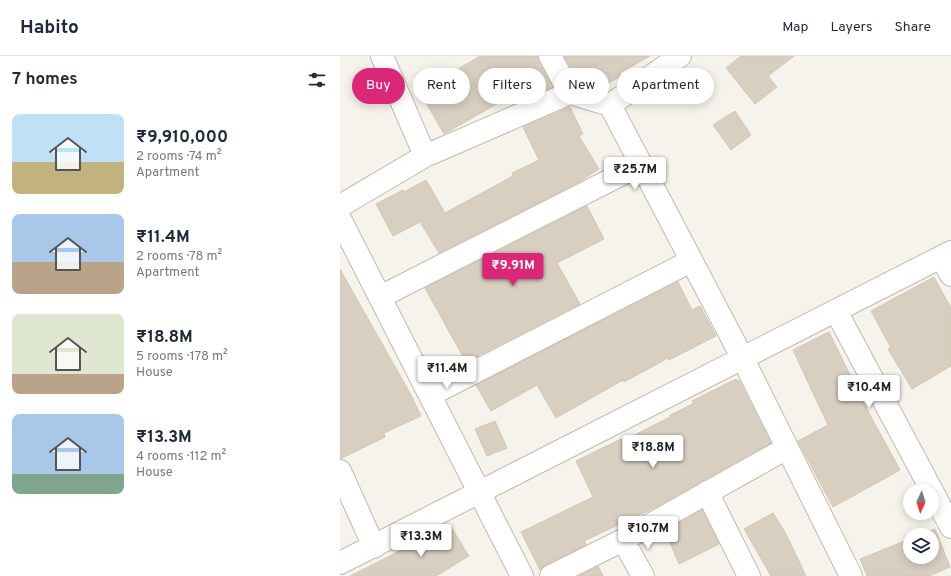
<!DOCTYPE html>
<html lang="en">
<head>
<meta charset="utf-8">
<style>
	body { margin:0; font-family:Overpass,sans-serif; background:#f2f2f3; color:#1f2937; height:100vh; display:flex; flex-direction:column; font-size:15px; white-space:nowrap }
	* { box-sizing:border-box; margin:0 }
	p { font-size:13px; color:#747a83 }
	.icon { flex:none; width:22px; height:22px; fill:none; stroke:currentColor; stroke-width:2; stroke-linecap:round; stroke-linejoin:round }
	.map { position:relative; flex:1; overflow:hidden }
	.drawer { display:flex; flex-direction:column; background:#fff; width:340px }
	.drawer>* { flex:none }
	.banner { position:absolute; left:12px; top:12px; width:380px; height:36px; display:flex; gap:8px }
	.needle { width:26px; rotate:184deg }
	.tools { position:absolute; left:563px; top:428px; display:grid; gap:8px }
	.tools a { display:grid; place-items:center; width:36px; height:36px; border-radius:50%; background:#fff; box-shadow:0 2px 10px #0003; font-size:20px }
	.price { position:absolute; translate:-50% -34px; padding:0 9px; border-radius:4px; background:#fff; color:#222; font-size:13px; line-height:26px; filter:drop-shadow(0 1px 2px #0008) }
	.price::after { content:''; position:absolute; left:50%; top:24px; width:12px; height:9px; margin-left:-6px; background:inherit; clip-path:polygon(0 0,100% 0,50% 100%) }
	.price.current { background:#db2777; color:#fff }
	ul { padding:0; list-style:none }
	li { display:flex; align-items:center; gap:12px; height:100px; padding:0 12px }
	li span { display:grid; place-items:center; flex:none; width:112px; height:80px; border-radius:8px; color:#555 }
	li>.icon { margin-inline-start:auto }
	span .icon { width:48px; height:48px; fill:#fffc; stroke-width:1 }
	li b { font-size:17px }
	h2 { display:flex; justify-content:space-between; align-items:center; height:48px; padding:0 12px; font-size:17px }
	.tag { padding:0 14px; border-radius:18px; background:#fff; box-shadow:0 2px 10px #0003; font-size:14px; line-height:36px }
	.tag.current { background:#db2777; color:#fff }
	header { display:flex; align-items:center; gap:24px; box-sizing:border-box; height:56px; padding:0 20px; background:#fff; border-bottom:1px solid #e0e1e3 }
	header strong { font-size:19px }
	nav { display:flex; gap:22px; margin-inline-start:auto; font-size:14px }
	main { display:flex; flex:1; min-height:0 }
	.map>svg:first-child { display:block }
</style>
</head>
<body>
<header>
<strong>Habito</strong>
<nav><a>Map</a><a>Layers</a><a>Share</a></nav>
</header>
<main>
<section class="drawer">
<h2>7 homes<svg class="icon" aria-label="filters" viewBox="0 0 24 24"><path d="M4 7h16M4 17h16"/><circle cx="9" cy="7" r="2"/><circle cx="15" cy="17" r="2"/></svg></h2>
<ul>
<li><span style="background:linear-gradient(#bfe0f5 60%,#c2b280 0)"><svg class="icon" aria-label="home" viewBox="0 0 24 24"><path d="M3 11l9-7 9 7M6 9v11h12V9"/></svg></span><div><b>₹9,910,000</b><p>2 rooms · 74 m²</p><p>Apartment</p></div></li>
<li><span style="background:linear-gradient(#a9c7e8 60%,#b9a48a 0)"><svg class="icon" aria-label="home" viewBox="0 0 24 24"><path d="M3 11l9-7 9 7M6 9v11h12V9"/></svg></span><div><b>₹11.4M</b><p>2 rooms · 78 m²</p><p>Apartment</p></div></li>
<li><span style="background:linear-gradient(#dfe7d0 75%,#b9a48a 0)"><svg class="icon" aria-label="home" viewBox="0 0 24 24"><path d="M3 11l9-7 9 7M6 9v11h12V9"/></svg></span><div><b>₹18.8M</b><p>5 rooms · 178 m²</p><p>House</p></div></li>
<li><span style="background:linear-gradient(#a9c7e8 75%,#7fa58c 0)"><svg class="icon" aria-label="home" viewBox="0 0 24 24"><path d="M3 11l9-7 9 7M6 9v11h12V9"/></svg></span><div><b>₹13.3M</b><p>4 rooms · 112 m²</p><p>House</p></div></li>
</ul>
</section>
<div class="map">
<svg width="611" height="520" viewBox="0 0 611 520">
	<rect width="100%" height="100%" fill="#f6f3ec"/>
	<path fill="#d8cfc1" stroke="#d3c7b4" d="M 140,0 L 198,0 L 213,31 L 173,48 L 169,41 L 104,78 L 80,36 Z
		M 224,0 L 310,0 L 280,17 L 282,20 L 258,32 L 239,27 Z
		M 401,0 L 454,0 L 428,20 L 437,31 L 415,48 L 386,12 Z
		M 230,51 L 243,78 L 239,80 L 259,113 L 237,127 L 99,197 L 80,166 L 53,180 L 36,148 L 63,134 L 64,136 L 86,124 L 105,157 L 173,120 L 172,117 L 199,104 L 183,71 Z
		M 395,55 L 411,79 L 391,94 L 373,69 Z
		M 247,150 L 264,183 L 217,207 L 240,248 L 126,306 L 85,232 Z
		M 0,213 L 71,339 L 81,360 L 44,377 L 45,381 L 0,403 Z
		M 594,221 L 611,252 L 611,310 L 572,333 L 548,293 L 551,292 L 531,255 Z
		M 338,226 L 352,254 L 360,250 L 376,280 L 329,304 L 328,302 L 284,326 L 283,324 L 216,362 L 197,329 L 151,355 L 136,329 Z
		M 489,276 L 524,348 L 560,414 L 493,451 L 458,385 L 488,369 L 453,294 Z
		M 396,323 L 397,325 L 399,324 L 431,387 L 314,452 L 244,485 L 246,489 L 205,509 L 200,514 L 181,476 L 253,441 L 236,405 L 281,383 L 283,385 L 330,361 L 329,360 L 354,347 L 352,345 Z
		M 155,365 L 167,392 L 147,400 L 135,373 Z
		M 362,454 L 379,488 L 339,508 L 325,475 Z
		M 433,457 L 445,476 L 466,520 L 431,520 L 404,473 Z
		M 111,471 L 129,500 L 96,520 L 10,520 L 84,483 L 86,486 Z
		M 595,473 L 610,511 L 589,520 L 527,520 L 520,503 L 570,483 L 570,501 L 592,501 L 592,479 L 581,479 Z
		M 258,510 L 263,520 L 239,520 Z"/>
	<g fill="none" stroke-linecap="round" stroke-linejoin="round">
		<defs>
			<path id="minor" d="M 42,0 L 85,100
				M 210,0 L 230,37 L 270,49
				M 340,0 L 270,49 L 403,303 L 511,520
				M 0,150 L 85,100 L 230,37
				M 0,163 L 182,520
				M 601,201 L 611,219
				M 40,241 L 300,109
				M 496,255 L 592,435
				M 90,339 L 351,205
				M 0,415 L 34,491
				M 592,435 L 611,471
				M 367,436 L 409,520
				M 283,484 L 303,520
				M 0,507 L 611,196
				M 211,520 L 283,484 L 447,392"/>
		</defs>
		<use href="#minor" stroke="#c2bbae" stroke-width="24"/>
		<use href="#minor" stroke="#fff" stroke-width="22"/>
	</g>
</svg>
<div class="tools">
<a><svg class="needle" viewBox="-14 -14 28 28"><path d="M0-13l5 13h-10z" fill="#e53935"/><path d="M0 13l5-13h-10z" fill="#747a83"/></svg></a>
<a><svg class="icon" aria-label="layers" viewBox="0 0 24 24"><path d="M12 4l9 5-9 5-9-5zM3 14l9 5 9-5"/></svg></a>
</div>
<b class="price" style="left:295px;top:135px">₹25.7M</b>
<b class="price current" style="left:173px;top:231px">₹9.91M</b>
<b class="price" style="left:107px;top:334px">₹11.4M</b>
<b class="price" style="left:529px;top:353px">₹10.4M</b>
<b class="price" style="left:313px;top:413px">₹18.8M</b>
<b class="price" style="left:308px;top:494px">₹10.7M</b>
<b class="price" style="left:81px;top:502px">₹13.3M</b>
<div class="banner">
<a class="tag current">Buy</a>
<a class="tag">Rent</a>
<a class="tag">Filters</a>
<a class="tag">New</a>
<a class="tag">Apartment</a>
</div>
</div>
</main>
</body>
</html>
